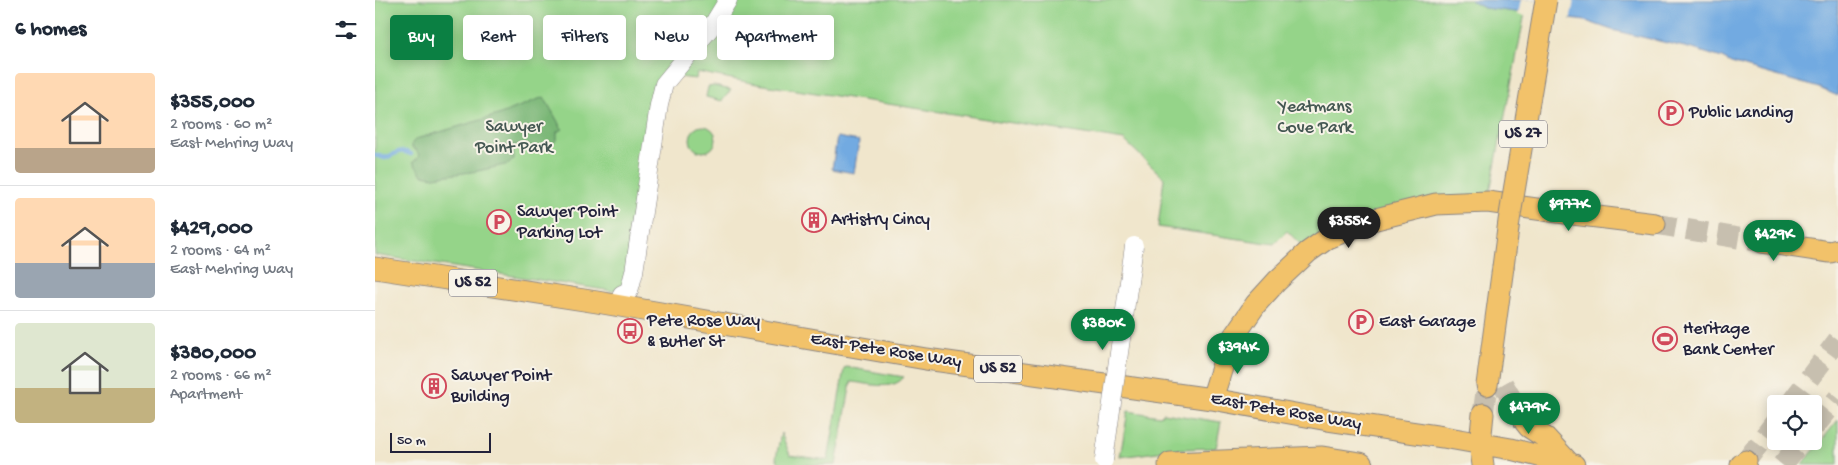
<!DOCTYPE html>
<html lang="en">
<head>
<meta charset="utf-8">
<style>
	body { margin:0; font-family:"Gochi Hand",sans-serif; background:#f2f2f3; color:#1f2937; height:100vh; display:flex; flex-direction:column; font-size:19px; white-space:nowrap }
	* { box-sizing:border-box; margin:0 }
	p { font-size:16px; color:#747a83 }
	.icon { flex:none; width:28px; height:28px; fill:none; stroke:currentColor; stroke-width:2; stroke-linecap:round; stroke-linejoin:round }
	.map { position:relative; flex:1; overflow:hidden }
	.drawer { display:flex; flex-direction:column; background:#fff; width:375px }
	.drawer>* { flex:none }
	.top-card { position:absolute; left:15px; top:15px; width:475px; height:45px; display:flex; gap:10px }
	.controls { position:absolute; left:1392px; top:395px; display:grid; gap:10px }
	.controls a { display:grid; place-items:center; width:55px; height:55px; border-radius:5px; background:#fff; box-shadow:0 2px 12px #0003; font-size:25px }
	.scale { position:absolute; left:15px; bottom:12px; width:101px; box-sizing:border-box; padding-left:5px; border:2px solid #22223b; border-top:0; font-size:14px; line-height:18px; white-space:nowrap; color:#22223b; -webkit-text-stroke:4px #f7f3e8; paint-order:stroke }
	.price { position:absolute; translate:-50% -42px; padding:0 11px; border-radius:18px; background:#0b8043; color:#fff; font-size:16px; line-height:32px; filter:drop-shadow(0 1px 2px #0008) }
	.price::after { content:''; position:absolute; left:50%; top:30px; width:15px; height:11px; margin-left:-8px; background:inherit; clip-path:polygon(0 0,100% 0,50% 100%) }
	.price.active { background:#222; color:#fff }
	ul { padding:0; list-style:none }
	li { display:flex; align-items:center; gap:15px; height:125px; padding:0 15px }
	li+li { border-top:1px solid #e0e1e3 }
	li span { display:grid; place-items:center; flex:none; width:140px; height:100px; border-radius:5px; color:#555 }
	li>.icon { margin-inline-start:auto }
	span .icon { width:60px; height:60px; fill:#fffc; stroke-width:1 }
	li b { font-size:21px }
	h2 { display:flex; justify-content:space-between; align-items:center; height:60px; padding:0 15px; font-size:21px }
	.chip { padding:0 18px; border-radius:5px; background:#fff; box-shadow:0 2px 12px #0003; font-size:18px; line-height:45px }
	.chip.active { background:#0b8043; color:#fff }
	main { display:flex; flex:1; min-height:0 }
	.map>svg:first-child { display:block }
</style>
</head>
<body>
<main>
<section class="drawer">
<h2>6 homes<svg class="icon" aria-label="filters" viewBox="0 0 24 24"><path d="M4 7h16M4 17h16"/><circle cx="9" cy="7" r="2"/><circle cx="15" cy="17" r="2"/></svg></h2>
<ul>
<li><span style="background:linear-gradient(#ffd9b3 75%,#b9a48a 0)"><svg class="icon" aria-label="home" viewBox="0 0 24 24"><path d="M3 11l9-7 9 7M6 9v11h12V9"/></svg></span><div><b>$355,000</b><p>2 rooms · 60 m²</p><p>East Mehring Way</p></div></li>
<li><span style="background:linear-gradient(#ffd9b3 65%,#9aa5b1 0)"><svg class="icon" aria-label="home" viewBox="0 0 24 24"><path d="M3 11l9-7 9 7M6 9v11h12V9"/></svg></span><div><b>$429,000</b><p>2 rooms · 64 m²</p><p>East Mehring Way</p></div></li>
<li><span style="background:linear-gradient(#dfe7d0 65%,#c2b280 0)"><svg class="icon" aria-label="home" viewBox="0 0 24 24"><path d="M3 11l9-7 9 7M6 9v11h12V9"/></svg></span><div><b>$380,000</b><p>2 rooms · 66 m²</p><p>Apartment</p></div></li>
</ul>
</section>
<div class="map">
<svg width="1463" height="465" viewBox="0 0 1463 465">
	<rect width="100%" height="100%" fill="#f7f3e8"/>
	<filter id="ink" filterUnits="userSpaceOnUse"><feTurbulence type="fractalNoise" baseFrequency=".02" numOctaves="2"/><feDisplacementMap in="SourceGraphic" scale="10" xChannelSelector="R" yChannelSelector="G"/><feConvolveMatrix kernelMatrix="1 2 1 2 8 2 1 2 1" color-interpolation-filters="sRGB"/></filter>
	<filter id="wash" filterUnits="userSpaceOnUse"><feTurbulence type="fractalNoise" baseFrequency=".0096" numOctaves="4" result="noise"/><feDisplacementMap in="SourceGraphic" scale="20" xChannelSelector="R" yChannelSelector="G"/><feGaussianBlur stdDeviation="1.12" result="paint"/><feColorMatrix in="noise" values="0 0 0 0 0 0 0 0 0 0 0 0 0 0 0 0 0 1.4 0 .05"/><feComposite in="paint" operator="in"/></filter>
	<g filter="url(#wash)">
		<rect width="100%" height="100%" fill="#f0e6cc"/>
		<path fill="#95d489" stroke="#5c7b62" d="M 0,0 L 1095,0 L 1109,8 L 1150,13 L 1113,202 L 1061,204 L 933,252 L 912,231 L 899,244 L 783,227 L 789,178 L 749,140 L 382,84 L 322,72 L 321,79 L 287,75 L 257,282 L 237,291 L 0,255 Z
			M 339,86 L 356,90 L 347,101 L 331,97 L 333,87 Z
			M315 139a13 13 0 1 1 26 0a13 13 0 1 1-26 0Z
			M 471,367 L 529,377 C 517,392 493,383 476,382 L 461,465 L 406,465 L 401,458 L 406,433 L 415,455 L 453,460 L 469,369 Z
			M 753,411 L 785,416 L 788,413 L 846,422 L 841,448 L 805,449 L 745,457 Z
			M 1463,420 L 1463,465 L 1427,465 Z"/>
		<path fill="#78b675" stroke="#4d6c58" d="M 169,97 L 187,129 L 182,132 L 182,140 L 168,150 L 149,144 L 138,145 L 139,159 L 134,164 L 103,171 L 59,177 L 47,175 L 38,162 L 42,159 L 44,155 L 41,150 L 37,148 L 37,143 L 41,139 L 123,115 Z"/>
		<path fill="#72aae1" stroke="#4a668e" d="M 1095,0 L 1463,0 L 1463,96 L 1444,88 L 1356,63 L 1347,58 L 1318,49 L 1237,30 L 1211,21 L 1109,8 Z
			M 462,137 L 484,141 L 479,173 L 457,169 Z"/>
		<path fill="#f0e6cc" d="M 1146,0 L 1199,0 L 1195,22 L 1143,15 Z"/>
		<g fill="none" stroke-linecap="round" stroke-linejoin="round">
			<path stroke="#72aae1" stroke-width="4.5" d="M 0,155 L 10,158 C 22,154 23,148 36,154"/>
		</g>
	</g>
	<g filter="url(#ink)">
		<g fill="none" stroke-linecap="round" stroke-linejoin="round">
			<path stroke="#c7bfaf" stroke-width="21" stroke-dasharray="21 11" stroke-linecap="butt" d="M 1280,224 L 1387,242
				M 1128,384 L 1150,422
				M 1415,404 L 1463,340
				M 1108,414 L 1112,385
				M 1439,427 L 1463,398
				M 1371,461 L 1401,421
				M 1407,465 L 1427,441"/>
			<defs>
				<path id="minor" d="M 245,306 L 247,294 L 254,291 L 259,272 L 284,105 L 289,84 L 337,26 L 353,0"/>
				<path id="major" d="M 1387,242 L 1455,252 L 1463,250
					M 0,268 L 222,302 L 551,359 L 837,399 L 953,420 L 1068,437 L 1136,449 L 1199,465
					M 1112,385 L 1128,267
					M 837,399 L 850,358 L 857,339 L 881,304 L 902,281 L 933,252 L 953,238 L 997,220 L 1061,204 L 1113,202 L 1190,213 L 1280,224
					M 1150,422 L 1154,427 L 1171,438 L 1195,464
					M 1108,465 L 1105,443 L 1108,414
					M 1366,465 L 1371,461"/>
				<path id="highway" d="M 796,465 L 947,459 L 985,465"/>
			</defs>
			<use href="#minor" stroke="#898484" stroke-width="19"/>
			<use href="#major" stroke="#898484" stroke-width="23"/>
			<use href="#highway" stroke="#898484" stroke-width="27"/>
			<use href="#minor" stroke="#fff" stroke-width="18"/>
			<use href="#major" stroke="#f2c26a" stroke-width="21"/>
			<use href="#highway" stroke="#f2c26a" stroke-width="25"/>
			<defs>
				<path id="minor-bridge" d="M 729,460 L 759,246"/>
				<path id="major-bridge" d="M 1128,267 L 1134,221 L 1171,0"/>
			</defs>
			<use href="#minor-bridge" stroke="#898484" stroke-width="19" stroke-linecap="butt"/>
			<use href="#major-bridge" stroke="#898484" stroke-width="23" stroke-linecap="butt"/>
			<use href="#minor-bridge" stroke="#fff" stroke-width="18"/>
			<use href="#major-bridge" stroke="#f2c26a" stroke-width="21"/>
		</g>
	</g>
	<defs>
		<symbol id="parking-ring" viewBox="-11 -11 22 22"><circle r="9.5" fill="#f7f3e8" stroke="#d1495b" stroke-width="1.5"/><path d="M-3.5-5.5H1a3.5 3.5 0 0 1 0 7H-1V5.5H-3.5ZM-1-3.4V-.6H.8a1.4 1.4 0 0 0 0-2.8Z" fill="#d1495b"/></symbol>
		<symbol id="building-ring" viewBox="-11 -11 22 22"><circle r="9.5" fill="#f7f3e8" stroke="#d1495b" stroke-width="1.5"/><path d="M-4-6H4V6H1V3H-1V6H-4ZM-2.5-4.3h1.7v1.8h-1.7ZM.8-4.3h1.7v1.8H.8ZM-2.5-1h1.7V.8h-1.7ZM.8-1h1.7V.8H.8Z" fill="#d1495b"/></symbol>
		<symbol id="bus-ring" viewBox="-11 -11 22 22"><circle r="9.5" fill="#f7f3e8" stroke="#d1495b" stroke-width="1.5"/><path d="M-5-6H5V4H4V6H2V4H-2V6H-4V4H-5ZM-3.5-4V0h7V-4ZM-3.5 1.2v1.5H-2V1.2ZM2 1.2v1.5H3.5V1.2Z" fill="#d1495b"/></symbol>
		<symbol id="stadium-ring" viewBox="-11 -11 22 22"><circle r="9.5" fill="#f7f3e8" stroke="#d1495b" stroke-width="1.5"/><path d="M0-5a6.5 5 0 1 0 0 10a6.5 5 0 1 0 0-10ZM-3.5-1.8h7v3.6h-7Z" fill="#d1495b"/></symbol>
	</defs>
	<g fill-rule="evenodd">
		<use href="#parking-ring" x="1282" y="99" width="28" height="28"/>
		<use href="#building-ring" x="425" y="206" width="28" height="28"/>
		<use href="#parking-ring" x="110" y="208" width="28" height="28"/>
		<use href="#parking-ring" x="972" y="308" width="28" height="28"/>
		<use href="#bus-ring" x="241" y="317" width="28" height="28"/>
		<use href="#stadium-ring" x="1276" y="325" width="28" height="28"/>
		<use href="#building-ring" x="45" y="372" width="28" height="28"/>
	</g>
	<g text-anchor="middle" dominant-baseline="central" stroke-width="4" stroke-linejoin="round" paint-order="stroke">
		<g fill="#f7f3e8" stroke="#62616f" stroke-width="1">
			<rect x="1124" y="120.5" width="48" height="27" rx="4"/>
			<rect x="74" y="269.5" width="48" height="27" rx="4"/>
			<rect x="599" y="355.5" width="48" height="27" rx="4"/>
		</g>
		<g font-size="16" font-weight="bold" fill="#22223b">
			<text x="1148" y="134">US 27</text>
			<text x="98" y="283">US 52</text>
			<text x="623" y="369">US 52</text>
		</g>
		<g font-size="18" fill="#445752" stroke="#f7f3e8">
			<text x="940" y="107">Yeatmans<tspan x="940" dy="21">Cove Park</tspan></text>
			<text x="139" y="127">Sawyer<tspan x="139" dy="21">Point Park</tspan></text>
		</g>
		<g font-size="18" fill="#22223b" stroke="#f7f3e8" text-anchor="start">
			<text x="1314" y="113">Public Landing</text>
			<text x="142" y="212">Sawyer Point<tspan x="142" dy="21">Parking Lot</tspan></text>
			<text x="456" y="220">Artistry Cincy</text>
			<text x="272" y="321">Pete Rose Way<tspan x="272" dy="21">&amp; Butler St</tspan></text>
			<text x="1004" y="322">East Garage</text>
			<text x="1308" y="329">Heritage<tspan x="1308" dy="21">Bank Center</tspan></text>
			<text x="76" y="376">Sawyer Point<tspan x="76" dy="21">Building</tspan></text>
		</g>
		<g font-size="18" fill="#22223b" stroke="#f7f3e8">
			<text transform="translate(511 351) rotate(9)">East Pete Rose Way</text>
			<text transform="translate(911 412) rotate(10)">East Pete Rose Way</text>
		</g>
	</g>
</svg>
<div class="controls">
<a><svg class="icon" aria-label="locate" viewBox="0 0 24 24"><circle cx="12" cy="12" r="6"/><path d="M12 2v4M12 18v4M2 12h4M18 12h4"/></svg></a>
</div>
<div class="scale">50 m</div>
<b class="price" style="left:1194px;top:232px">$977K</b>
<b class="price active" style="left:974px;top:249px">$355K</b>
<b class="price" style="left:1399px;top:262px">$429K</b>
<b class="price" style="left:728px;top:351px">$380K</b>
<b class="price" style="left:863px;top:375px">$394K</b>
<b class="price" style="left:1154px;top:435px">$479K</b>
<div class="top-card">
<a class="chip active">Buy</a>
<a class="chip">Rent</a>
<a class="chip">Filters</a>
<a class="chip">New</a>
<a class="chip">Apartment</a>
</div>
</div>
</main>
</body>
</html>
